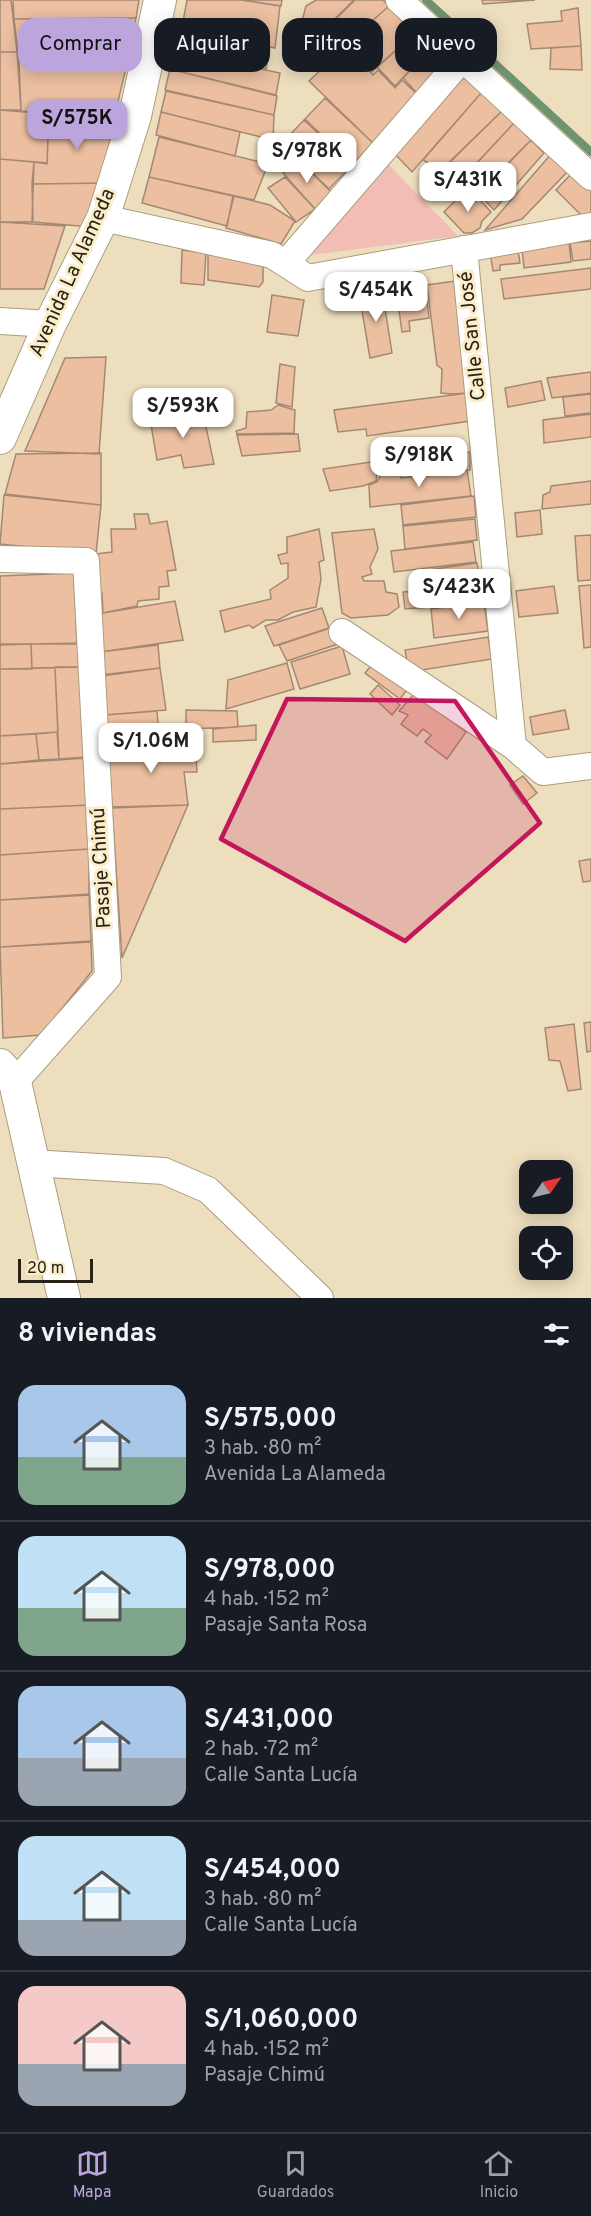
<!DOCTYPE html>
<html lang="es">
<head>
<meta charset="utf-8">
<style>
	body { margin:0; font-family:Overpass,sans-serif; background:#20242c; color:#f1f3f6; height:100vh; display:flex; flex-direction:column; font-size:22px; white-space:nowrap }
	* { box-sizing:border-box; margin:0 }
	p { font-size:20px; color:#9ea1a6 }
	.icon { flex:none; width:33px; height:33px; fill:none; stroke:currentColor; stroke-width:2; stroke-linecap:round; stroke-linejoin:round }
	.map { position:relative; height:1298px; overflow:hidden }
	.side { display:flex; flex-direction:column; background:#171b24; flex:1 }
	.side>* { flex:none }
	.banner { position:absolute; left:18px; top:18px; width:555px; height:54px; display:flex; gap:12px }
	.needle { width:39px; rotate:56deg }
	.controls { position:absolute; left:519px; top:1160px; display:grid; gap:12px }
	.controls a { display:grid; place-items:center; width:54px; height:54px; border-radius:12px; background:#171b24; box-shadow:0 3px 15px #0003; font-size:30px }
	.scale { position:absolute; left:18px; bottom:15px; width:75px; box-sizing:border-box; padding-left:6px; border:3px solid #282316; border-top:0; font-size:16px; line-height:21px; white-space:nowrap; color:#282316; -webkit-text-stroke:4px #fbecca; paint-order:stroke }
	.price { position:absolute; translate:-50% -51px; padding:0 14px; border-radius:12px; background:#fff; color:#222; font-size:20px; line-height:39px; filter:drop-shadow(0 2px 3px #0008) }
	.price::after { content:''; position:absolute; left:50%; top:36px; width:18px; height:14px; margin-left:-9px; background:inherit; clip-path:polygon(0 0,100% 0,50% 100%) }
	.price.on { background:#bca5dc; color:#111 }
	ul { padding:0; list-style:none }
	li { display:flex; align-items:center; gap:18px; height:150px; padding:0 18px }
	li+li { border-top:2px solid #363941 }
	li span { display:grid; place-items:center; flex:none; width:168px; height:120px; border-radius:18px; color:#555 }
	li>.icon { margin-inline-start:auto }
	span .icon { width:72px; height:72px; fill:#fffc; stroke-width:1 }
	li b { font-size:26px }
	h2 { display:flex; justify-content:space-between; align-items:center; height:72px; padding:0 18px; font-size:26px }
	.chip { padding:0 21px; border-radius:18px; background:#171b24; box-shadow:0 3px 15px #0003; font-size:21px; line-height:54px }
	.chip.on { background:#bca5dc; color:#111 }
	.dock { display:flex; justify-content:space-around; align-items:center; height:84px; border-top:2px solid #363941; background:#171b24; font-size:16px; color:#9ea1a6 }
	.dock a { display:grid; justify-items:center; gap:3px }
	.dock .on { color:#bca5dc }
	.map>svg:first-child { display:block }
</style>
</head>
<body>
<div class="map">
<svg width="591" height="1298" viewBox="0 0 591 1298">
	<rect width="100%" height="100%" fill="#eddebd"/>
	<path fill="#f1bdb5" d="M 383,159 L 458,236 L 312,255 L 303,253 Z"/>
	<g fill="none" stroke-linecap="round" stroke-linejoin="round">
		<path stroke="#70936f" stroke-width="8" d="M 426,0 L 591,152"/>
	</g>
	<path fill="#ebbfa0" stroke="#a58873" stroke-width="1.5" d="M 0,0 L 11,0 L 17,52 L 0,52 Z
		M 13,0 L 139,0 L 136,18 L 14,19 Z
		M 187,0 L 241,0 L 280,6 L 275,48 L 182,27 Z
		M 242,0 L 282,0 L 281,6 Z
		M 316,0 L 354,0 L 291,62 L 306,6 Z
		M 355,0 L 383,0 L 389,6 L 346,44 L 328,27 Z
		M 482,0 L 535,0 L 483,4 Z
		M 389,6 L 414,34 L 372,72 L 346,44 Z
		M 578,8 L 581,46 L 531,49 L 527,24 L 562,21 L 561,11 Z
		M 136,18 L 127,64 L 19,60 L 14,19 Z
		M 182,27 L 270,47 L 266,69 L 176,51 Z
		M 414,34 L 433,46 L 395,86 L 377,67 Z
		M 346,46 L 373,75 L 378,70 L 395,88 L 402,80 L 418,95 L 373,143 L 309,81 Z
		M 433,46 L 446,59 L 419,95 L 403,78 Z
		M 581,46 L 582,70 L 550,69 L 551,48 Z
		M 176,51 L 280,73 L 276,95 L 173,70 Z
		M 0,52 L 17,52 L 21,110 L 0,110 Z
		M 19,61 L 127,64 L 114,118 L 21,111 Z
		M 170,69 L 277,96 L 274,115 L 165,90 Z
		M 464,76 L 482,92 L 412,172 L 395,154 Z
		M 166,91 L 274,115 L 273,140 L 161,112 Z
		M 482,92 L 504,109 L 441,170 L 423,160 Z
		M 325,98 L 373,143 L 352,165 L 304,120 Z
		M 0,110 L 49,114 L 47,163 L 0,159 Z
		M 503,110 L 514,123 L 457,184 L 443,169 Z
		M 161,112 L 240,132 L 235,156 L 156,135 Z
		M 49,114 L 114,118 L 110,183 L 32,184 L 34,162 L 47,164 Z
		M 305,119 L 352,165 L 329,189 L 282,143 Z
		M 514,123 L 531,140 L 479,192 L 464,177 Z
		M 159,137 L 268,164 L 254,200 L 149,177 Z
		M 531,140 L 544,153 L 494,210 L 479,194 Z
		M 552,153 L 569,170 L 522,219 L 485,230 Z
		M 0,159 L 34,162 L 32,222 L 0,222 Z
		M 300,161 L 331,192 L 315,209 L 283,173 Z
		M 573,172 L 591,188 L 591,213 L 582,216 L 556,190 Z
		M 149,177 L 233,196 L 227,226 L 142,203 Z
		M 285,177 L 315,209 L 296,222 L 268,188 Z
		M 110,183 L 91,227 L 33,222 L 32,184 Z
		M 466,190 L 474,201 L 480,200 L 491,212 L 482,221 L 480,228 L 472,233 L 464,233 L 444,212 Z
		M 234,196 L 270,205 L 295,221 L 281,244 L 226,228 Z
		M 0,222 L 65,226 L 44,289 L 0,289 Z
		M 591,241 L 591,259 L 573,261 L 570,243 Z
		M 569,242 L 571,262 L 524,268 L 522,248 Z
		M 182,250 L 206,253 L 204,285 L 181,283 Z
		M 518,250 L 520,263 L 500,265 L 500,270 L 493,271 L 490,253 Z
		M 208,252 L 263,261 L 263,282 L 259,287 L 208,280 Z
		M 591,268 L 591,289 L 504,299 L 501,279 Z
		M 455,281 L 469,393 L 452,394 L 441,393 L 442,369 L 437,365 L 427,285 Z
		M 425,285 L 429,318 L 409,321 L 410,331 L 402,332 L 396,289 Z
		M 382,289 L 392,353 L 370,358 L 359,293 Z
		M 272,295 L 304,300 L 298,336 L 267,332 Z
		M 106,357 L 99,454 L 25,451 L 65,358 Z
		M 280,364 L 295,367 L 292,407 L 276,403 Z
		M 591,372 L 591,393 L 552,398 L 547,378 Z
		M 541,381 L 545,400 L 508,407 L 505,388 Z
		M 468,393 L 470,421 L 367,436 L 366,429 L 338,432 L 334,410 Z
		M 591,394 L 591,413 L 565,416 L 563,397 Z
		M 278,405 L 295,410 L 294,433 L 237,434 L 236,431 L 246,428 L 247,412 L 271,410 Z
		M 203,413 L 214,464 L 184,468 L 181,455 L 157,460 L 150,419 Z
		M 591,414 L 591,437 L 544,443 L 543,420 Z
		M 298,434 L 300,451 L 242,456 L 237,435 Z
		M 470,452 L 470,470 L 425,476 L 425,456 Z
		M 101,453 L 101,505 L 5,494 L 16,454 Z
		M 371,462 L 378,468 L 376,481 L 363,486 L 330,491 L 323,469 Z
		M 467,470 L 471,496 L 370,507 L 369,485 L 377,482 L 381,475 L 398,472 L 401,478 Z
		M 591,481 L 591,504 L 542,509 L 543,495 L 550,492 L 551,486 Z
		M 4,495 L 101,505 L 96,554 L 0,544 Z
		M 474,496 L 476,517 L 403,525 L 401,505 Z
		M 540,510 L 542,534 L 517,537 L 515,513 Z
		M 134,514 L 148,514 L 150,524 L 167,521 L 176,570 L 167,571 L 169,586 L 159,587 L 159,599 L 138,601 L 137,606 L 103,613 L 102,593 L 93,586 L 96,554 L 112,552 L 111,529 L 136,529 Z
		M 475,519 L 477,540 L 405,549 L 403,526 Z
		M 319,529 L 324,560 L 319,562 L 321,579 L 316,607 L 293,612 L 278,620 L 266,620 L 253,628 L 249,625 L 225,632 L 220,611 L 271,599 L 270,590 L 288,578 L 288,563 L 281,564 L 278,555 L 287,553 L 287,537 Z
		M 374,529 L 378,549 L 370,567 L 372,574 L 362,577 L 364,581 L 384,581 L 386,592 L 397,594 L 399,607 L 388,615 L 351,618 L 342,613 L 332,533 Z
		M 591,535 L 591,580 L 578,581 L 575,536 Z
		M 473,542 L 476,562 L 394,572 L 391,551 Z
		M 477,563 L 480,581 L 430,586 L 428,570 Z
		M 74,573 L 77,644 L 0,644 L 0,576 Z
		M 591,585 L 591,647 L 584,648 L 579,586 Z
		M 554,586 L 558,613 L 519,617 L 516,591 Z
		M 453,589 L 454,605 L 405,609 L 403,592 Z
		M 175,601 L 183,640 L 100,652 L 97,614 Z
		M 484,602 L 488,631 L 434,638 L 431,609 Z
		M 322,608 L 329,628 L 274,646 L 265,626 Z
		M 330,628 L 338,644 L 287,661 L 279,645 Z
		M 488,637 L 492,659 L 409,672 L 405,650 Z
		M 83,643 L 84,667 L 32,668 L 31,644 Z
		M 31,644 L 32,669 L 0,669 L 0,645 Z
		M 158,645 L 160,668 L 101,675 L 100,652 Z
		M 342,646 L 350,674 L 300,689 L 291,662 Z
		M 375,661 L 409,687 L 400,699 L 365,673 Z
		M 287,663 L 294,689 L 226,709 L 228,680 Z
		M 55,667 L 84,667 L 87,757 L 59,759 Z
		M 55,668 L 58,732 L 0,736 L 0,669 Z
		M 160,668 L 166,710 L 105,715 L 102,676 Z
		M 378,685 L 400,705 L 392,715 L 370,694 Z
		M 414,694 L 466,732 L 447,759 L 425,742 L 431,735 L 423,729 L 417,736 L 401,724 L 408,715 L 399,711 Z
		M 186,710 L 237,711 L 238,727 L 186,729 Z
		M 565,710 L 569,729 L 533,735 L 530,717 Z
		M 157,711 L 160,744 L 108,748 L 105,715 Z
		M 256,725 L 256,740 L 213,742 L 213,729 Z
		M 57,732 L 59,759 L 39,760 L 36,734 Z
		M 36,734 L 39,760 L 0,764 L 0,736 Z
		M 195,742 L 197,772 L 184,772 L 188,805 L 112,807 L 108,747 Z
		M 86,758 L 90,805 L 0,809 L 0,764 Z
		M 523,776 L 537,793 L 523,804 L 510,785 Z
		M 90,805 L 89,849 L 0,855 L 0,809 Z
		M 188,805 L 148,898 L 122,958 L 112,808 Z
		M 89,849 L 89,895 L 0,900 L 0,855 Z
		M 591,859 L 591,881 L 583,882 L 579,861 Z
		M 89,894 L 91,941 L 0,947 L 0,900 Z
		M 91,942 L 92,971 L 41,1035 L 3,1038 L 0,947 Z
		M 591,1022 L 591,1051 L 587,1052 L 584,1023 Z
		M 574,1024 L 581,1089 L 568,1091 L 560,1061 L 549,1060 L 545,1028 Z"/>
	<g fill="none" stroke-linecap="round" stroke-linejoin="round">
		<defs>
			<path id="minor" d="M 399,0 L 591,177
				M 103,218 L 272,255 L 308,278 L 591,226
				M 464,249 L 513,746
				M 286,263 L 462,59
				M 0,321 L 50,324
				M 0,559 L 86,561 L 108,977 L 15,1082
				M 342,632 L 513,746 L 543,772 L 591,766
				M 32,1163 L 164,1171 L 208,1190 L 320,1298"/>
			<path id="tertiary" d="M 0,438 L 50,324 L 103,218 L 135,116 L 160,0
				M 0,1065 L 15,1082 L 64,1298"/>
		</defs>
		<use href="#minor" stroke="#ab9d7e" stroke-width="28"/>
		<use href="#tertiary" stroke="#ab9d7e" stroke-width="34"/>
		<use href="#minor" stroke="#fff" stroke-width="26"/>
		<use href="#tertiary" stroke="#fff" stroke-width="32"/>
	</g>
	<path fill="#c2185b" fill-opacity="0.2" stroke="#c2185b" stroke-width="4.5" stroke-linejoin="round" d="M 287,699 L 455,701 L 540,823 L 405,941 L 221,839 Z"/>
	<g text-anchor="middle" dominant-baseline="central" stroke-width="6" stroke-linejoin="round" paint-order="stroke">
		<g font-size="20" fill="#282316" stroke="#fbecca">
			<text transform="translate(73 273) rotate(-66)">Avenida La Alameda</text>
			<text transform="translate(473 336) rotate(-96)">Calle San José</text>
			<text transform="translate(102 868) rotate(-93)">Pasaje Chimú</text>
		</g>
	</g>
</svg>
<div class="controls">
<a><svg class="needle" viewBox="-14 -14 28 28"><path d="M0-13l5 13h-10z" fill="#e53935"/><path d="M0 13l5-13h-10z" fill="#9ea1a6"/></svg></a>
<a><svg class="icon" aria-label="locate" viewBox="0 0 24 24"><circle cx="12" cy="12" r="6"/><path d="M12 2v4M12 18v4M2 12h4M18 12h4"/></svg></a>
</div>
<div class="scale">20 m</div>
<b class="price on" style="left:77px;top:151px">S/575K</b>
<b class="price" style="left:307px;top:184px">S/978K</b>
<b class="price" style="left:468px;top:213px">S/431K</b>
<b class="price" style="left:376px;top:323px">S/454K</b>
<b class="price" style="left:183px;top:439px">S/593K</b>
<b class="price" style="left:419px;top:488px">S/918K</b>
<b class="price" style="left:459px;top:620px">S/423K</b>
<b class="price" style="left:151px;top:774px">S/1.06M</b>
<div class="banner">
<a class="chip on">Comprar</a>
<a class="chip">Alquilar</a>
<a class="chip">Filtros</a>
<a class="chip">Nuevo</a>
</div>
</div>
<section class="side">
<h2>8 viviendas<svg class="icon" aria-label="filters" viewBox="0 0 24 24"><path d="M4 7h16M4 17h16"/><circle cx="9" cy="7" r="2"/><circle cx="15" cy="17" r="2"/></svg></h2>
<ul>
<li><span style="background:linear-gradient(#a9c7e8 60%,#7fa58c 0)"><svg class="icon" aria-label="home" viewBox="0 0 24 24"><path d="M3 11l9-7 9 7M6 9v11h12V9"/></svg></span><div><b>S/575,000</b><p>3 hab. · 80 m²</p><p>Avenida La Alameda</p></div></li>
<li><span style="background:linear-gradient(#bfe0f5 60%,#7fa58c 0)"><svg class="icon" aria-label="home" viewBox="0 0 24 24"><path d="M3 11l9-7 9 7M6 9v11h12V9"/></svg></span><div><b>S/978,000</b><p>4 hab. · 152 m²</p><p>Pasaje Santa Rosa</p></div></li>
<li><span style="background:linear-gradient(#a9c7e8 60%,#9aa5b1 0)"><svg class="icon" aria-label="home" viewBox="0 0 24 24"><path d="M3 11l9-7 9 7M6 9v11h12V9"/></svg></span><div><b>S/431,000</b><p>2 hab. · 72 m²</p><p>Calle Santa Lucía</p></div></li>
<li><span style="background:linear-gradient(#bfe0f5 70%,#9aa5b1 0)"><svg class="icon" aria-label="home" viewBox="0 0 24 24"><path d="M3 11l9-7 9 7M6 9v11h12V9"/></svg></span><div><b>S/454,000</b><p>3 hab. · 80 m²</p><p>Calle Santa Lucía</p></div></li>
<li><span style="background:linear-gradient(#f6c9c9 65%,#9aa5b1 0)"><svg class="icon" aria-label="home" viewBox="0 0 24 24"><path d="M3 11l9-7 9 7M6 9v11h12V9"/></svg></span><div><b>S/1,060,000</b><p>4 hab. · 152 m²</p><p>Pasaje Chimú</p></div></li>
</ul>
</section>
<nav class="dock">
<a class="on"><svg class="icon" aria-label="map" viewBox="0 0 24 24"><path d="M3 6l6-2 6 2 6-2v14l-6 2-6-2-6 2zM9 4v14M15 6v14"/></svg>Mapa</a>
<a><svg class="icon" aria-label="saved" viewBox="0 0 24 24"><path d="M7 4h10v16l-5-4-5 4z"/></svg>Guardados</a>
<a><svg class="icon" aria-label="home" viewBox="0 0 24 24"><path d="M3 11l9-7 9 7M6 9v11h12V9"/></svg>Inicio</a>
</nav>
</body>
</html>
